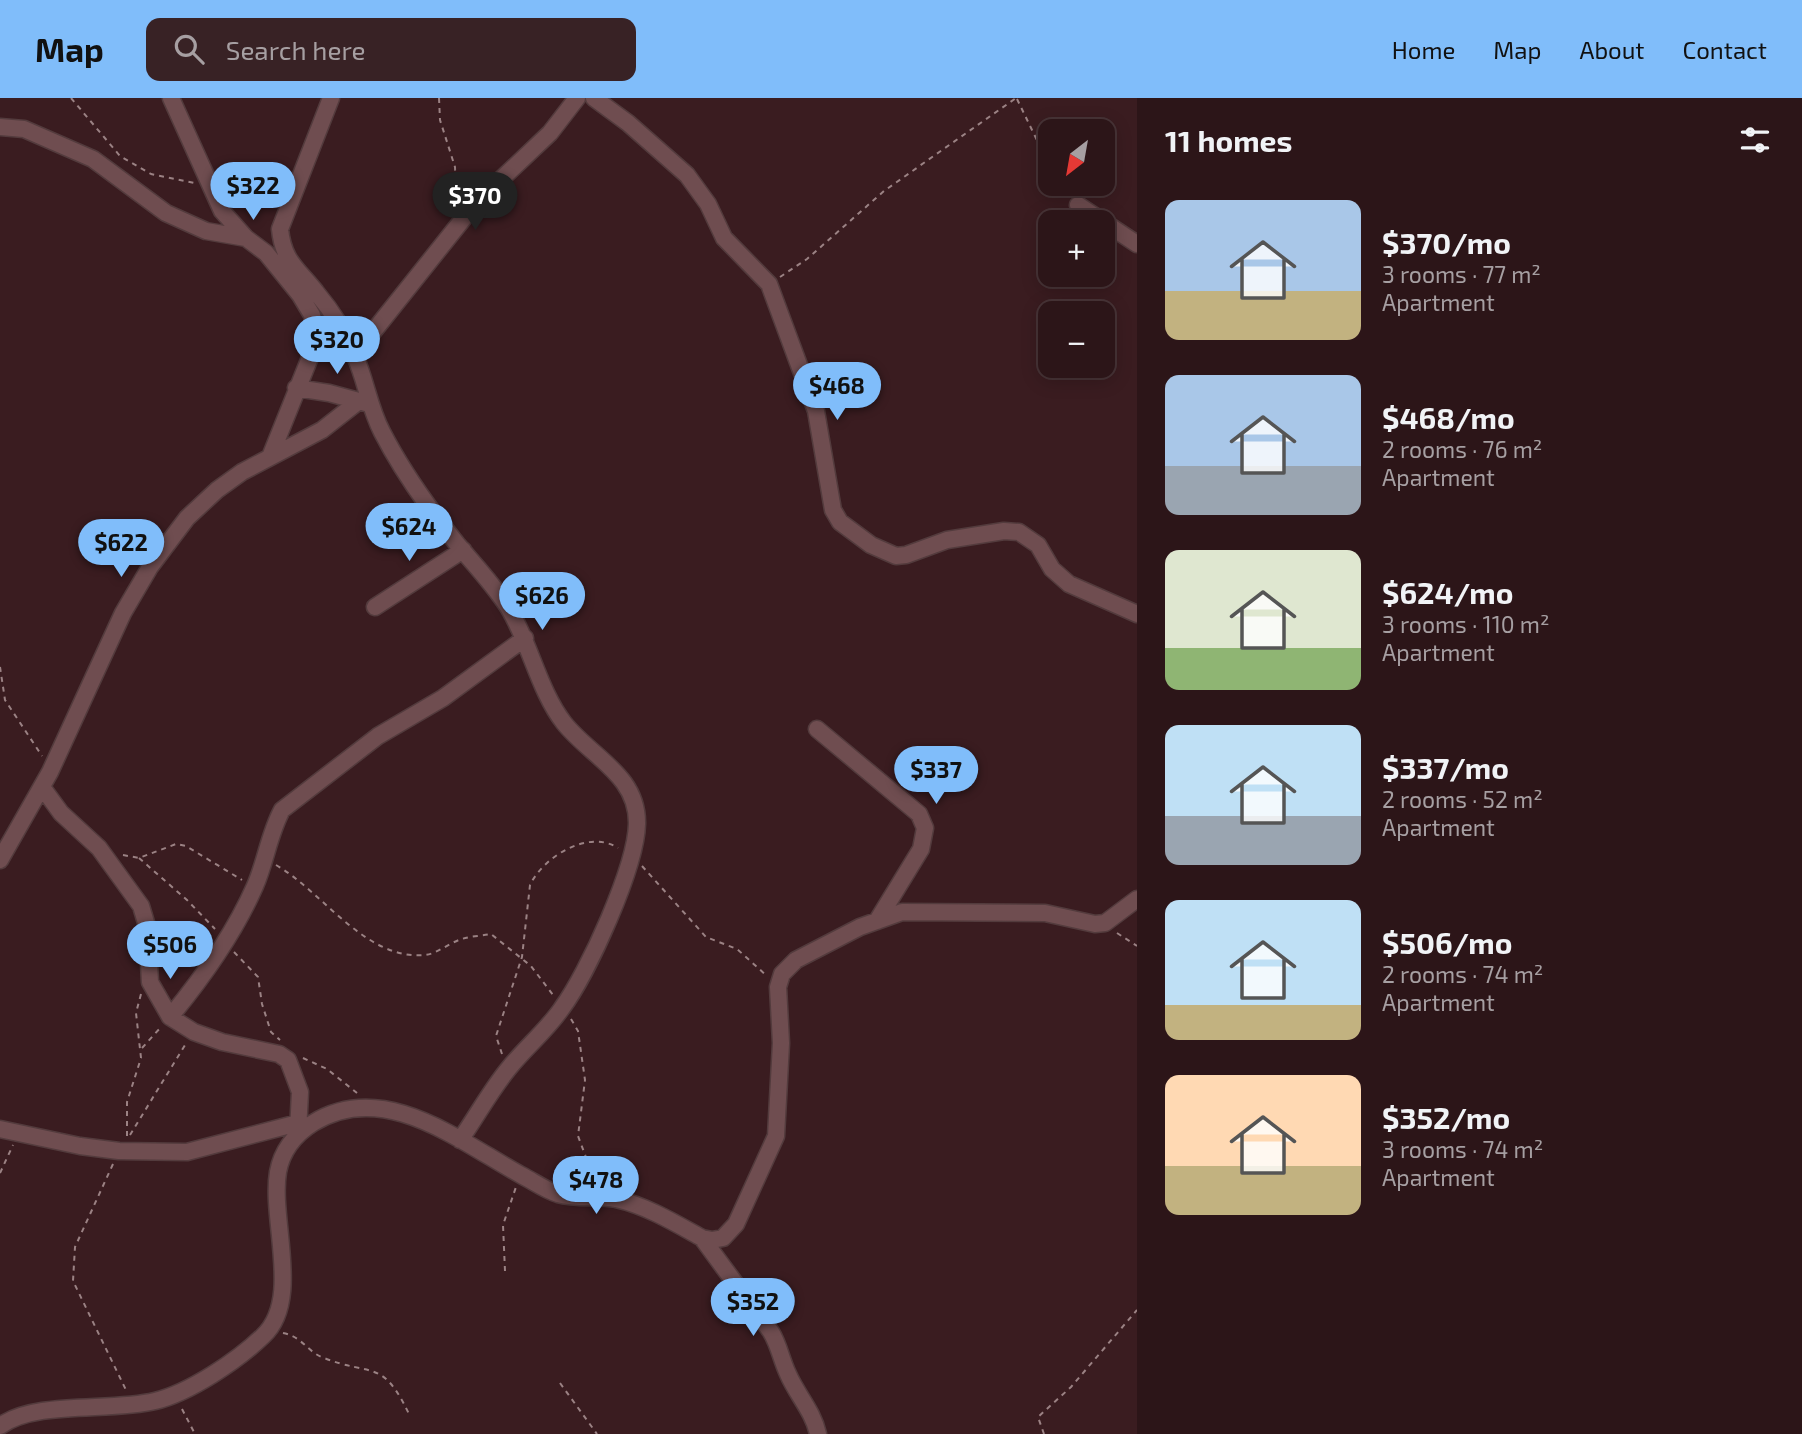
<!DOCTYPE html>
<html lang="en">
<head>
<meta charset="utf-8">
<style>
	body { margin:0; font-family:"Exo 2",sans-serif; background:#382225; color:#f1f3f6; height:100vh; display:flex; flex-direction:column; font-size:26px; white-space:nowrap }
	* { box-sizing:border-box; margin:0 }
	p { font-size:23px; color:#a69fa2 }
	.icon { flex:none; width:38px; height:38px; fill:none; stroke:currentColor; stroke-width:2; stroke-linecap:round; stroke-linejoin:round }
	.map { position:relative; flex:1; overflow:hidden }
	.panel { display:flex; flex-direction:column; background:#2c1518; width:665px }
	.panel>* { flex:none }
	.needle { width:46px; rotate:211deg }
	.buttons { position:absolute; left:1038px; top:21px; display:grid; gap:14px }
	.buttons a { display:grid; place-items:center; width:77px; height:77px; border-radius:14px; background:#2c1518; box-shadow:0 4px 18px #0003,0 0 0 2px #483437; font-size:35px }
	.price { position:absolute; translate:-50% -60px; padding:0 16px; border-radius:24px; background:#80bdfa; color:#111; font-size:23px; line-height:46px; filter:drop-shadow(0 2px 4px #0008) }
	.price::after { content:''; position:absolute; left:50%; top:42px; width:21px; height:16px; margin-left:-10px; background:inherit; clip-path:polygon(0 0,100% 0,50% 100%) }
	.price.current { background:#222; color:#fff }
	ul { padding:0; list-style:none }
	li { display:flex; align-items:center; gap:21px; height:175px; padding:0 28px }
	li span { display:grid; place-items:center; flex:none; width:196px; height:140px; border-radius:14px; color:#555 }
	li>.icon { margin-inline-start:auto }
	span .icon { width:84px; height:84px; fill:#fffc; stroke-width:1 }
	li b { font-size:30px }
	h2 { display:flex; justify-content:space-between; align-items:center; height:84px; padding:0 28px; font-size:30px }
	header { display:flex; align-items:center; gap:42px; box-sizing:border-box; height:98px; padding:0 35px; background:#80bdfa; color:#111 }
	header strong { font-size:33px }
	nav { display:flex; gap:38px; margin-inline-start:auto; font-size:24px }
	.search { width:490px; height:63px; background:#382225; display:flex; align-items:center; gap:18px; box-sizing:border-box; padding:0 24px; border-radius:14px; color:#a69fa2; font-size:26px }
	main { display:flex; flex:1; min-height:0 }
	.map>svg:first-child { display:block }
</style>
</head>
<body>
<header>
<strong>Map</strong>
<div class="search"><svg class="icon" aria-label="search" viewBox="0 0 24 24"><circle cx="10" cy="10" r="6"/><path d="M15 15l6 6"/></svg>Search here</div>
<nav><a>Home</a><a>Map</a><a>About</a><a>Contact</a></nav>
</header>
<main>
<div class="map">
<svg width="1137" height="1336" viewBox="0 0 1137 1336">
	<rect width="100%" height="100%" fill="#3a1c20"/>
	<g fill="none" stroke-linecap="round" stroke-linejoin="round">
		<defs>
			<path id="minor" d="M 171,0 L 222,113 L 246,140
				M 331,0 L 280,131 C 283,163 297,170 316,194 C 332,213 346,235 355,258 C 366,283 369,309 382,334 C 402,373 430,412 457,446 C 475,467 493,486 508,509 C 530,545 539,593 564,625 C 591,659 638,677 637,726 C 636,769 588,875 562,910 C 547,932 526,949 509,970 C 490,993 477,1018 460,1042
				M 594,0 L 628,25 L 687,77 L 708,106 L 724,140 L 769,186 L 816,313 L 833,412 L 840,424 L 871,447 L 896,458 L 906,457 L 947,442 L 1004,433 L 1019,434 L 1038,447 L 1052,471 L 1069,486 L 1137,516
				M 0,29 L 24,31 L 93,61 L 166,115 L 206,133 L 246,140 L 266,155 L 300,197 L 312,217 L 315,237 L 311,257 L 270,359
				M 1078,107 L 1137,146
				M 356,260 L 365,244 L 475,106 L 550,35 L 577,0
				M 296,290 L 329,295 L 366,305
				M 375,509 L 463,452
				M 817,631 L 919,716 L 925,730 L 921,751 L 877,823
				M 42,689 L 61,715 L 99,750 L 141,808 L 147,828 L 150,884 L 170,919 L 194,934 L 222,944 L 279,956 L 288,962 L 300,994 L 298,1034
				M 0,762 L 50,674 L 123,515 L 150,469 L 187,420 L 217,392 L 242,374 L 322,332 L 359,303
				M 170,919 C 204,878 234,836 255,788 C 266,763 269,736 282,712 L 378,638 L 443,600 L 525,540
				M 0,1031 L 80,1048 L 119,1053 L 187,1054 L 298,1025
				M 702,1140 L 771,1234 C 779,1247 781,1261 788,1276 C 797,1297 813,1313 818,1336
				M 0,1328 C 36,1302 110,1314 155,1303 C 189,1295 237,1263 263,1238 C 302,1202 270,1122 278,1074 C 282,1052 294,1037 313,1025 C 384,981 459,1043 521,1077 C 533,1083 545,1092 558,1096 C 576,1101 598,1098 616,1101 C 647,1108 675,1125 702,1140 L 712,1142 L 723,1140 L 736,1126 L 776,1038 L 781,945 L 778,889 L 782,876 L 796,862 L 860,829 L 902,814 L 1045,815 L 1095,826 L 1105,825 L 1137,801"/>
		</defs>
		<use href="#minor" stroke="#533b3d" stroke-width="19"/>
		<path stroke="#9b8284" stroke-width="2" stroke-dasharray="5 5" stroke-linecap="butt" d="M 71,0 L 120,58 L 151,76 L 195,85
			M 439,0 L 440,22 L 455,69 L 456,106
			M 1017,1 L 1050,69
			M 1059,86 L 1067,96
			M 780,179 L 807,161 L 884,93 L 1016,0
			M 0,569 L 5,602 L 42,658
			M 123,757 L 139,760 L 176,746 L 186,748 L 242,782
			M 139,760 L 187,802 L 215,831
			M 276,767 C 323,794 366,863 425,857 C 436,856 448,846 459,842 C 469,838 481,838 491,836 L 531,868 L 553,897
			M 642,768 L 706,839 L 737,851 L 767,878
			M 1117,835 L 1137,848
			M 234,854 L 258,879 L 262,906 L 271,934 L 280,942
			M 571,921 L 578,933 L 585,982 L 578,1038 L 587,1062 L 602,1085
			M 142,950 L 162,928
			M 502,956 L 496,938 L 522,859 L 530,787 C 544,758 589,731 618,750
			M 303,960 L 327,971 L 357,995
			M 130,1037 L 185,947
			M 127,1038 L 127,1004 L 141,960 L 136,915 L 141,896
			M 113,1066 L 75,1149 L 73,1183 L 126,1292
			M 0,1075 L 13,1047
			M 505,1173 L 503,1127 L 516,1089
			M 283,1235 C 303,1239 307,1254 324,1260 C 373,1279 382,1260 409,1316
			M 560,1285 L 597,1336
			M 182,1311 L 195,1336
			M 1044,1336 L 1038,1319 L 1071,1289 L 1137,1212"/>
		<use href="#minor" stroke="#6f4d50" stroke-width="16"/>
	</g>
</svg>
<div class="buttons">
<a><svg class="needle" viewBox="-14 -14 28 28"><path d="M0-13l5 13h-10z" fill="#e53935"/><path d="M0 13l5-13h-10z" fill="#a69fa2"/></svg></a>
<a>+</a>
<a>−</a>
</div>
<b class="price" style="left:253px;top:124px">$322</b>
<b class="price current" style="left:475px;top:134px">$370</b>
<b class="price" style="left:337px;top:278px">$320</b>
<b class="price" style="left:837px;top:324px">$468</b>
<b class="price" style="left:409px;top:465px">$624</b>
<b class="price" style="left:121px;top:481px">$622</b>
<b class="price" style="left:542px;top:534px">$626</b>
<b class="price" style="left:936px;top:708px">$337</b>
<b class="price" style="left:170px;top:883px">$506</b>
<b class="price" style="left:596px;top:1118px">$478</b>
<b class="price" style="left:753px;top:1240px">$352</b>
</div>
<section class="panel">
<h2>11 homes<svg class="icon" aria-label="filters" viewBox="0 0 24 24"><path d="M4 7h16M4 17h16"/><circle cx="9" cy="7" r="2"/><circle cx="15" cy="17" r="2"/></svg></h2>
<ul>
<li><span style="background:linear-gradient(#a9c7e8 65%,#c2b280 0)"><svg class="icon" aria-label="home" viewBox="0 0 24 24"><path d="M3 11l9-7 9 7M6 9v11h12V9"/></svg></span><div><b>$370/mo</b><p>3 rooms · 77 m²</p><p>Apartment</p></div></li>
<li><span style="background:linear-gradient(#a9c7e8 65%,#9aa5b1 0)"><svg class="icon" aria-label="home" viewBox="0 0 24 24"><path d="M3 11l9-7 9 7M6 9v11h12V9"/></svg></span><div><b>$468/mo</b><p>2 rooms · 76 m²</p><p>Apartment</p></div></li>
<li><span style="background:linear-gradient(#dfe7d0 70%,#8fb573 0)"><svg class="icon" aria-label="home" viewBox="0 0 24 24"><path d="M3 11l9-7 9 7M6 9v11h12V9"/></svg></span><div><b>$624/mo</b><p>3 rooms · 110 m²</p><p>Apartment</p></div></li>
<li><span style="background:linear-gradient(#bfe0f5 65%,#9aa5b1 0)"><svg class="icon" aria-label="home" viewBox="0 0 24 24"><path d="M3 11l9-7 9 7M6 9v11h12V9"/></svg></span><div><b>$337/mo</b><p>2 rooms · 52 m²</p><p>Apartment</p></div></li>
<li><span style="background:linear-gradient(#bfe0f5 75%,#c2b280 0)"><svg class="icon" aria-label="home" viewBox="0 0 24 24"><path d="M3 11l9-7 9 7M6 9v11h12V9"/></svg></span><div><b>$506/mo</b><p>2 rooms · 74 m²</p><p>Apartment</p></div></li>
<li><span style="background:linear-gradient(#ffd9b3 65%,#c2b280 0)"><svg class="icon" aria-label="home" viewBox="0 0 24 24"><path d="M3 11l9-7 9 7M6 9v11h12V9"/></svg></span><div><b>$352/mo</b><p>3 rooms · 74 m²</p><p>Apartment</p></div></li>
</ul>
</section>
</main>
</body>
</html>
